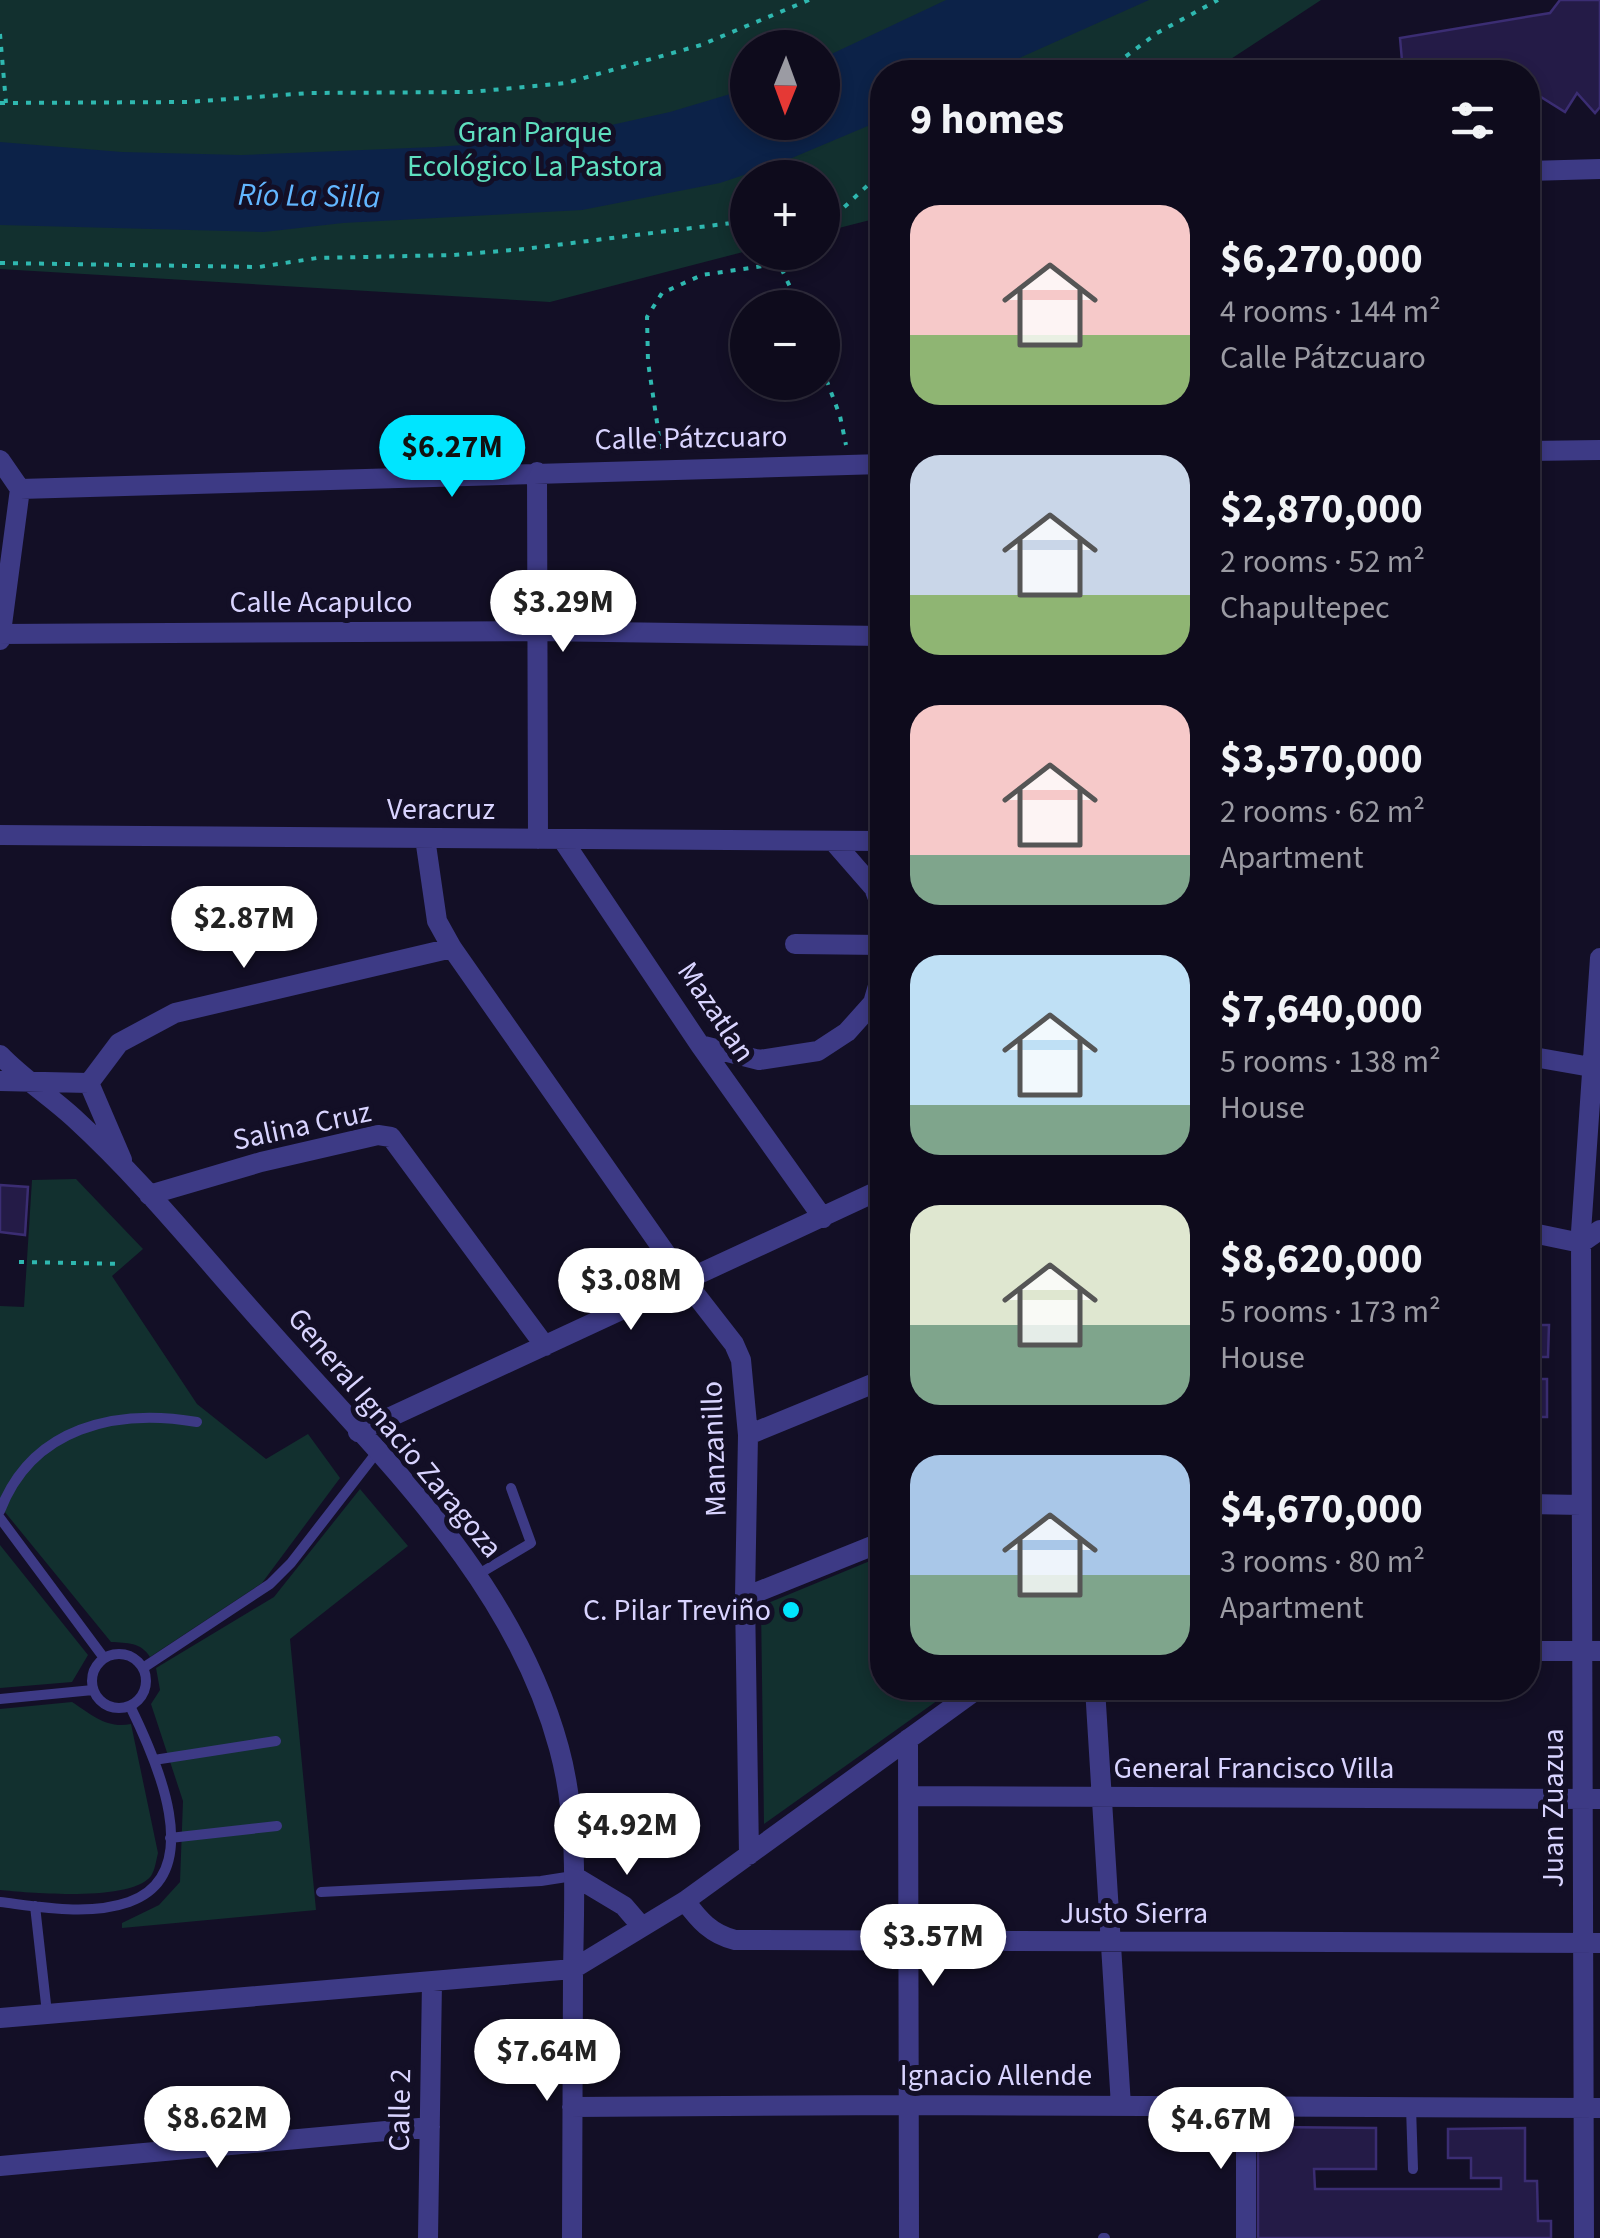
<!DOCTYPE html>
<html lang="en">
<head>
<meta charset="utf-8">
<style>
	body { margin:0; font-family:"Source Sans 3",sans-serif; background:#171425; color:#f1f3f6; height:100vh; display:flex; flex-direction:column; font-size:38px; white-space:nowrap }
	* { box-sizing:border-box; margin:0 }
	p { font-size:32px; color:#9b9ba3 }
	.icon { flex:none; width:55px; height:55px; fill:none; stroke:currentColor; stroke-width:2; stroke-linecap:round; stroke-linejoin:round }
	.map { position:relative; flex:1; overflow:hidden }
	.drawer { position:absolute; left:870px; top:60px; width:670px; height:1640px; display:flex; flex-direction:column; background:#0e0b1c; border-radius:40px; box-shadow:0 5px 15px #0003,0 0 0 2px #2e2b3b }
	.drawer>* { flex:none }
	.needle { width:65px; rotate:181deg }
	.buttons { position:absolute; left:730px; top:30px; display:grid; gap:20px }
	.buttons a { display:grid; place-items:center; width:110px; height:110px; border-radius:50%; background:#0e0b1c; box-shadow:0 5px 15px #0003,0 0 0 2px #2e2b3b; font-size:50px }
	.price { position:absolute; translate:-50% -85px; padding:0 22px; border-radius:35px; background:#fff; color:#222; font-size:32px; line-height:65px; filter:drop-shadow(0 2px 5px #0008) }
	.price::after { content:''; position:absolute; left:50%; top:60px; width:30px; height:22px; margin-left:-15px; background:inherit; clip-path:polygon(0 0,100% 0,50% 100%) }
	.price.current { background:#00e5ff; color:#111 }
	ul { padding:0; list-style:none }
	li { display:flex; align-items:center; gap:30px; height:250px; padding:0 40px }
	li span { display:grid; place-items:center; flex:none; width:280px; height:200px; border-radius:30px; color:#555 }
	li>.icon { margin-inline-start:auto }
	span .icon { width:120px; height:120px; fill:#fffc; stroke-width:1 }
	li b { font-size:42px }
	h2 { display:flex; justify-content:space-between; align-items:center; height:120px; padding:0 40px; font-size:42px }
	.map>svg:first-child { display:block }
</style>
</head>
<body>
<div class="map">
<svg width="1600" height="2238" viewBox="0 0 1600 2238">
	<rect width="100%" height="100%" fill="#130f26"/>
	<path fill="#12302f" fill-rule="evenodd" d="M 0,0 L 1321,0 L 1211,72 L 882,72 L 882,217 L 823,232 L 822,178 L 748,178 L 747,251 L 550,302 L 0,269 ZM 748,48 L 822,48 L 822,122 L 748,122 Z
		M 76,1179 L 143,1249 L 112,1276 L 197,1404 L 266,1459 L 308,1434 L 340,1478 L 262,1583 L 150,1657 C 141,1642 127,1643 111,1642 L 0,1506 L 0,1306 L 24,1307 L 32,1180 Z
		M 360,1489 L 408,1546 L 290,1639 L 316,1910 L 122,1928 L 122,1923 L 159,1905 L 180,1882 L 183,1801 L 151,1704 L 160,1690 L 156,1668 L 274,1597 Z
		M 0,1545 L 88,1655 L 72,1682 L 0,1688 Z
		M 882,1556 L 882,1688 L 955,1688 L 764,1824 L 761,1606 Z
		M 72,1702 C 92,1715 107,1729 131,1724 L 158,1853 C 156,1861 155,1870 151,1876 C 131,1902 30,1893 0,1890 L 0,1709 Z"/>
	<path fill="#0c2248" d="M 946,0 L 1149,0 L 988,72 L 882,72 L 882,120 L 780,163 L 720,183 L 582,210 L 343,223 L 264,232 L 0,225 L 0,142 L 122,152 L 241,155 L 435,147 L 548,139 L 670,112 L 747,89 L 748,122 L 822,122 L 823,58 Z"/>
	<path fill="#241b47" stroke="#3b2d73" stroke-width="2.5" d="M 1560,0 L 1600,0 L 1600,107 L 1595,113 L 1577,93 L 1565,112 L 1536,94 L 1528,105 L 1528,72 L 1403,72 L 1400,38 L 1550,13 Z
		M 0,1185 L 28,1187 L 25,1235 L 0,1232 Z
		M 1528,1325 L 1549,1325 L 1548,1357 L 1528,1357 Z
		M 1528,1379 L 1547,1379 L 1547,1417 L 1528,1417 Z
		M 1258,2127 L 1376,2128 L 1376,2169 L 1314,2169 L 1315,2189 L 1501,2189 L 1501,2178 L 1471,2178 L 1471,2158 L 1448,2158 L 1448,2129 L 1525,2128 L 1525,2181 L 1537,2181 L 1538,2221 L 1551,2221 L 1551,2238 L 1258,2238 Z"/>
	<g fill="none" stroke-linecap="round" stroke-linejoin="round">
		<path stroke="#2fb8b0" stroke-width="4" stroke-dasharray="5 8" stroke-linecap="butt" d="M 0,34 L 6,103
			M 1105,72 L 1157,33 L 1218,0
			M 0,103 L 188,102 L 309,93 L 471,92 L 566,83 L 701,45 L 809,0
			M 822,220 L 839,212 L 882,172
			M 0,263 L 259,267 L 317,258 L 454,255 L 524,249 L 748,221
			M 822,368 L 840,416 L 846,445
			M 661,449 L 648,362 L 647,317 L 662,293 L 702,275 L 770,265 L 782,270 L 800,308
			M 19,1262 L 122,1264"/>
		<path stroke="#3d3a85" stroke-width="10" d="M 0,1511 C 32,1427 116,1408 197,1422
			M 0,1518 L 104,1658
			M 477,1575 L 531,1543 L 511,1488
			M92 1681a27 27 0 1 1 54 0a27 27 0 1 1-54 0Z
			M 143,1668 L 270,1584 L 291,1563 L 377,1452
			M 0,1699 L 93,1690
			M 154,1760 L 276,1741
			M 170,1838 L 277,1826
			M 321,1892 L 541,1881 L 573,1876
			M 0,1902 C 41,1907 89,1916 129,1902 C 209,1874 155,1757 130,1706
			M 35,1906 L 47,2013
			M 1411,2107 L 1413,2169
			M 1103,2238 L 1105,2238"/>
		<path stroke="#3d3a85" stroke-width="20" d="M 1528,171 L 1600,169
			M 1528,451 L 1600,450
			M 0,460 L 20,489
			M 537,472 L 538,839
			M 20,489 L 882,464
			M 0,634 L 538,631 L 882,636
			M 0,640 L 20,489
			M 0,835 L 882,841
			M 425,838 L 437,921 L 452,948 L 685,1281 L 734,1344 L 741,1360 L 748,1435 L 745,1597 L 749,1855
			M 562,839 L 700,1045 L 823,1218
			M 833,841 L 874,888 L 882,909
			M 795,944 L 882,945
			M 700,1045 L 759,1060 L 818,1051 L 847,1032 L 873,1003 L 882,972
			M 0,1055 C 23,1079 50,1096 74,1118 C 145,1183 205,1259 269,1330 C 381,1457 513,1579 559,1748 C 579,1821 574,1899 573,1973 C 572,2062 572,2150 572,2238
			M 1528,1056 L 1591,1067
			M 0,1081 L 89,1083 L 122,1160
			M 89,1083 L 119,1043 L 175,1013 L 452,948
			M 149,1195 L 261,1162 L 378,1135 L 391,1137 L 545,1346
			M 1528,1232 L 1581,1243 L 1600,1230
			M 358,1432 L 882,1189
			M 748,1435 L 882,1380
			M 1528,1504 L 1581,1505
			M 745,1597 L 882,1542
			M 1528,1651 L 1600,1651
			M 1095,1688 L 1121,2106
			M 908,1739 L 909,2238
			M 908,1796 L 1600,1799
			M 574,1876 L 624,1906 L 642,1927
			M 685,1901 C 699,1920 711,1934 735,1940 L 1600,1943
			M 0,2018 L 573,1969 L 685,1901 L 979,1688
			M 572,2107 L 909,2105 L 1600,2108
			M 0,2166 L 430,2127
			M 428,2238 L 432,1982
			M 1246,2238 L 1246,2106
			M 1584,2238 L 1581,1232 L 1600,958"/>
	</g>
	<circle fill="#00e5ff" stroke="#130f26" stroke-width="4" cx="791" cy="1610" r="10"/>
	<g text-anchor="middle" dominant-baseline="central" stroke-width="10" stroke-linejoin="round" paint-order="stroke">
		<g font-size="30" fill="#5fe0c0" stroke="#130f26">
			<text x="535" y="132">Gran Parque<tspan x="535" dy="34">Ecológico La Pastora</tspan></text>
		</g>
		<g font-size="30" fill="#d9d4ff" stroke="#130f26">
			<text transform="translate(691 438) rotate(-1)">Calle Pátzcuaro</text>
			<text x="321" y="602">Calle Acapulco</text>
			<text x="441" y="809">Veracruz</text>
			<text transform="translate(716 1012) rotate(56)">Mazatlan</text>
			<text transform="translate(302 1126) rotate(-12)">Salina Cruz</text>
			<text transform="translate(395 1433) rotate(50)">General Ignacio Zaragoza</text>
			<text transform="translate(714 1449) rotate(-92)">Manzanillo</text>
			<text x="1254" y="1768">General Francisco Villa</text>
			<text transform="translate(1553 1808) rotate(-90)">Juan Zuazua</text>
			<text x="1134" y="1913">Justo Sierra</text>
			<text x="996" y="2075">Ignacio Allende</text>
			<text transform="translate(400 2110) rotate(-89)">Calle 2</text>
		</g>
		<g font-size="30" fill="#d9d4ff" stroke="#130f26" text-anchor="end">
			<text x="771" y="1610">C. Pilar Treviño</text>
		</g>
		<g font-size="32" font-style="italic" fill="#62b6ff" stroke="#130f26">
			<text transform="translate(309 196) rotate(1)">Río La Silla</text>
		</g>
	</g>
</svg>
<div class="buttons">
<a><svg class="needle" viewBox="-14 -14 28 28"><path d="M0-13l5 13h-10z" fill="#e53935"/><path d="M0 13l5-13h-10z" fill="#9b9ba3"/></svg></a>
<a>+</a>
<a>−</a>
</div>
<b class="price current" style="left:452px;top:500px">$6.27M</b>
<b class="price" style="left:563px;top:655px">$3.29M</b>
<b class="price" style="left:244px;top:971px">$2.87M</b>
<b class="price" style="left:631px;top:1333px">$3.08M</b>
<b class="price" style="left:627px;top:1878px">$4.92M</b>
<b class="price" style="left:933px;top:1989px">$3.57M</b>
<b class="price" style="left:547px;top:2104px">$7.64M</b>
<b class="price" style="left:217px;top:2171px">$8.62M</b>
<b class="price" style="left:1221px;top:2172px">$4.67M</b>
<section class="drawer">
<h2>9 homes<svg class="icon" aria-label="filters" viewBox="0 0 24 24"><path d="M4 7h16M4 17h16"/><circle cx="9" cy="7" r="2"/><circle cx="15" cy="17" r="2"/></svg></h2>
<ul>
<li><span style="background:linear-gradient(#f6c9c9 65%,#8fb573 0)"><svg class="icon" aria-label="home" viewBox="0 0 24 24"><path d="M3 11l9-7 9 7M6 9v11h12V9"/></svg></span><div><b>$6,270,000</b><p>4 rooms · 144 m²</p><p>Calle Pátzcuaro</p></div></li>
<li><span style="background:linear-gradient(#c9d6e8 70%,#8fb573 0)"><svg class="icon" aria-label="home" viewBox="0 0 24 24"><path d="M3 11l9-7 9 7M6 9v11h12V9"/></svg></span><div><b>$2,870,000</b><p>2 rooms · 52 m²</p><p>Chapultepec</p></div></li>
<li><span style="background:linear-gradient(#f6c9c9 75%,#7fa58c 0)"><svg class="icon" aria-label="home" viewBox="0 0 24 24"><path d="M3 11l9-7 9 7M6 9v11h12V9"/></svg></span><div><b>$3,570,000</b><p>2 rooms · 62 m²</p><p>Apartment</p></div></li>
<li><span style="background:linear-gradient(#bfe0f5 75%,#7fa58c 0)"><svg class="icon" aria-label="home" viewBox="0 0 24 24"><path d="M3 11l9-7 9 7M6 9v11h12V9"/></svg></span><div><b>$7,640,000</b><p>5 rooms · 138 m²</p><p>House</p></div></li>
<li><span style="background:linear-gradient(#dfe7d0 60%,#7fa58c 0)"><svg class="icon" aria-label="home" viewBox="0 0 24 24"><path d="M3 11l9-7 9 7M6 9v11h12V9"/></svg></span><div><b>$8,620,000</b><p>5 rooms · 173 m²</p><p>House</p></div></li>
<li><span style="background:linear-gradient(#a9c7e8 60%,#7fa58c 0)"><svg class="icon" aria-label="home" viewBox="0 0 24 24"><path d="M3 11l9-7 9 7M6 9v11h12V9"/></svg></span><div><b>$4,670,000</b><p>3 rooms · 80 m²</p><p>Apartment</p></div></li>
</ul>
</section>
</div>
</body>
</html>
